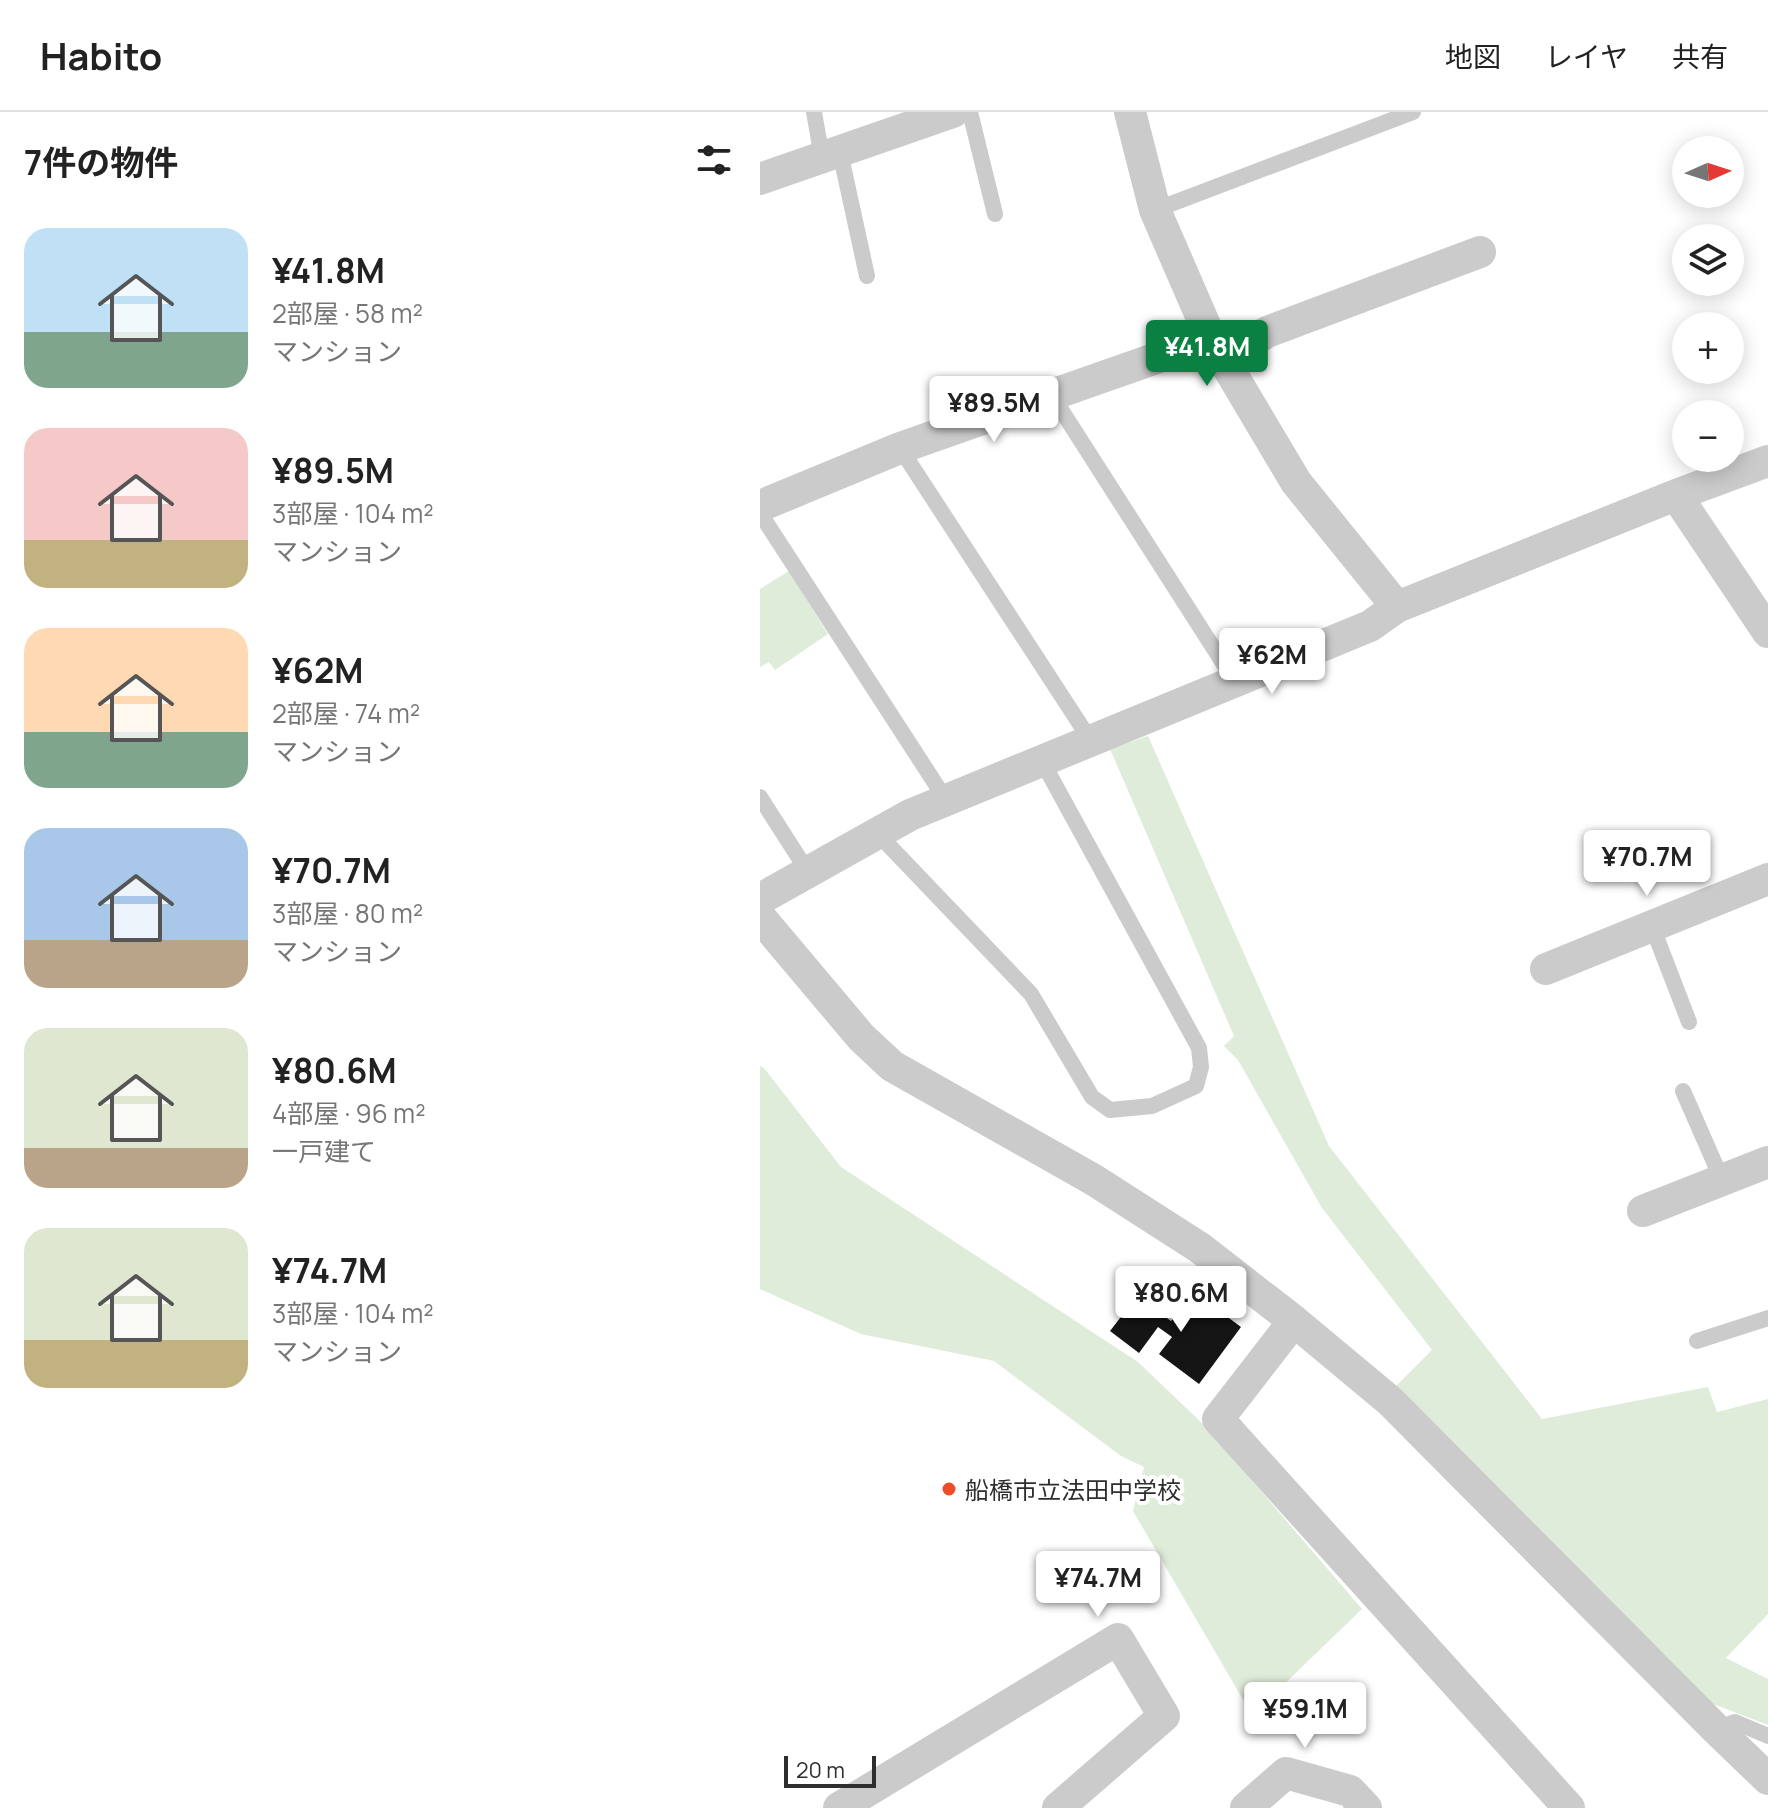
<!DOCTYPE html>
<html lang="ja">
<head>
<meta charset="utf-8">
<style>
	body { margin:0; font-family:Manrope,"Noto Sans JP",sans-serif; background:#f6f6f6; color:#222; height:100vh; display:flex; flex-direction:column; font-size:30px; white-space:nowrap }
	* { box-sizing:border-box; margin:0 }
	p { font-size:26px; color:#767676 }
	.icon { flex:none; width:44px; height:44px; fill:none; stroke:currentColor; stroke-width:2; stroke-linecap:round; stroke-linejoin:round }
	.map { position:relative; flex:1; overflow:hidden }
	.details { display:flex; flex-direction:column; background:#fff; width:760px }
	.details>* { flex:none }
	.needle { width:52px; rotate:87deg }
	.controls { position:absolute; left:912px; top:24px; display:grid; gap:16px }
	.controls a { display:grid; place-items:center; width:72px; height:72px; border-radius:50%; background:#fff; box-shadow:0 4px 20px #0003; font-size:40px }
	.scale { position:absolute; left:24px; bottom:20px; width:92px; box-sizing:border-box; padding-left:8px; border:4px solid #2e2e2e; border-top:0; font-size:22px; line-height:28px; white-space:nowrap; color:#2e2e2e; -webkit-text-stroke:6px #fff; paint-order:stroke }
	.price { position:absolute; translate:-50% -68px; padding:0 18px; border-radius:8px; background:#fff; color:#222; font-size:26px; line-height:52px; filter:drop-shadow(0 2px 4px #0008) }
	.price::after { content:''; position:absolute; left:50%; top:48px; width:24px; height:18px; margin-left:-12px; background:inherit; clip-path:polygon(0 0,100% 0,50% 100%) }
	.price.active { background:#0b8043; color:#fff }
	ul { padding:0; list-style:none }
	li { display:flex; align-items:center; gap:24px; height:200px; padding:0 24px }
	li span { display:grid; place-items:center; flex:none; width:224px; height:160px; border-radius:24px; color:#555 }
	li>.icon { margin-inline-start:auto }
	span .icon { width:96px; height:96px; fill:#fffc; stroke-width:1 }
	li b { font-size:34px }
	h2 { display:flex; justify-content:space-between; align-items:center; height:96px; padding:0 24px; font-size:34px }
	header { display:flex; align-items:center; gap:48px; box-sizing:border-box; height:112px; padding:0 40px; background:#fff; border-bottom:2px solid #e0e0e0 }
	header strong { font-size:38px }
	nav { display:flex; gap:44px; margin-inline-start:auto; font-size:28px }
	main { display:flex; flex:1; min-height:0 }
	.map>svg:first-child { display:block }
</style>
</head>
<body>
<header>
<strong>Habito</strong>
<nav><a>地図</a><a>レイヤ</a><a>共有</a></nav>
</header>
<main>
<section class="details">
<h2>7件の物件<svg class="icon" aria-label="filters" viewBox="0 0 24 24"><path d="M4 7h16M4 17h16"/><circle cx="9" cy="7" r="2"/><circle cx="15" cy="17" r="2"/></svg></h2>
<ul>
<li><span style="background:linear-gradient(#bfe0f5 65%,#7fa58c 0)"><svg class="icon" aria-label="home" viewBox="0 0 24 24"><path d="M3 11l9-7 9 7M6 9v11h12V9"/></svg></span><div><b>¥41.8M</b><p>2部屋 · 58 m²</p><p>マンション</p></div></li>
<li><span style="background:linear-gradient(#f6c9c9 70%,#c2b280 0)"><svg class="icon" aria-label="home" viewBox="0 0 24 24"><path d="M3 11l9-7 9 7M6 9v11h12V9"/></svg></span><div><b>¥89.5M</b><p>3部屋 · 104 m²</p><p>マンション</p></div></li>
<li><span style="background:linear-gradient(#ffd9b3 65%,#7fa58c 0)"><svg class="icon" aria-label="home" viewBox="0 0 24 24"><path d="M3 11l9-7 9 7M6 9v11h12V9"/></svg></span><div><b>¥62M</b><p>2部屋 · 74 m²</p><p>マンション</p></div></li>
<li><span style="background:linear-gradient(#a9c7e8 70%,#b9a48a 0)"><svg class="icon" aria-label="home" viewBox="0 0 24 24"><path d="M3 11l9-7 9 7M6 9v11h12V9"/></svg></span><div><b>¥70.7M</b><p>3部屋 · 80 m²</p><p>マンション</p></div></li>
<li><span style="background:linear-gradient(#dfe7d0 75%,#b9a48a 0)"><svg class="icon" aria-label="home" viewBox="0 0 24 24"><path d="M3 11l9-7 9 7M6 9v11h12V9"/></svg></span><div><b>¥80.6M</b><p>4部屋 · 96 m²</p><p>一戸建て</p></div></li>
<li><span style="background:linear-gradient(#dfe7d0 70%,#c2b280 0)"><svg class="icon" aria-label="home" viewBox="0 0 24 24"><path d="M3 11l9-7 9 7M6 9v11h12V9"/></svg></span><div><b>¥74.7M</b><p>3部屋 · 104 m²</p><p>マンション</p></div></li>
</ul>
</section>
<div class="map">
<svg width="1008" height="1696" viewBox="0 0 1008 1696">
	<rect width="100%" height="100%" fill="#fff"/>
	<path fill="#dfecda" d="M 29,459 L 68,522 L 15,558 L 9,550 L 0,555 L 0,477 Z
		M 388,624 L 569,1034 L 782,1307 L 948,1275 L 957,1300 L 1008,1287 L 1008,1502 L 966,1546 L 1008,1567 L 1008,1613 L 943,1588 L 635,1275 L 672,1238 L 562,1096 L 478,948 L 464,934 L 474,924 L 350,637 Z
		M 0,954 L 4,956 L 81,1055 L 378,1250 L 445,1314 L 602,1497 L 492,1603 L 373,1399 L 384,1355 L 361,1344 L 234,1249 L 101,1222 L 0,1177 Z"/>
	<path fill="#151515" d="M 434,1180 L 481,1215 L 439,1272 L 399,1242 L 412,1225 L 398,1215 L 379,1241 L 350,1219 L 377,1184 L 411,1209 Z"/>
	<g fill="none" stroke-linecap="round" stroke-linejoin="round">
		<path stroke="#cbcbcb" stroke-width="16" d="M 54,0 L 62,46
			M 210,0 L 235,102
			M 80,40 L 107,164
			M 395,98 L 653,0
			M 291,282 L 474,568
			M 140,336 L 331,629
			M 0,401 L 186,688
			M 0,685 L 48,760
			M 117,721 L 271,882 L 332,985 L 350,998 L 392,994 L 436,974 L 441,955 L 439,936 L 282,649
			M 892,814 L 929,910
			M 923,979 L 962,1068
			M 937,1229 L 1008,1206
			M 956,1617 L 975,1610 L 1008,1624"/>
		<path stroke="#cbcbcb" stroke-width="32" d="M 370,0 L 395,98 L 451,227 L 536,370 L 637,495
			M 0,67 L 193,0
			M 463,248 L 507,220 L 720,140
			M 916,383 L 1008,520
			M 0,394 L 140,336 L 451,227
			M 0,787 L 150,703 L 610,514 L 637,495 L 916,383 L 1008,349
			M 0,805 L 101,925 L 132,954 L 334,1068 L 440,1136 L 534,1209 L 630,1289 L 956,1617 L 1008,1667
			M 786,857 L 1008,767
			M 883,1099 L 1008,1050
			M 534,1209 L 458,1307 L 809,1696
			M 79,1696 L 358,1527 L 404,1604 L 298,1696
			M 486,1696 L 526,1661 L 590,1679 L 606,1696"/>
	</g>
	<circle fill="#ec4d28" stroke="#fff" stroke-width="3" cx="189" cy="1377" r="8"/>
	<g text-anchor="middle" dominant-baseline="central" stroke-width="8" stroke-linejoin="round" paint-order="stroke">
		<g font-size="24" fill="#2e2e2e" stroke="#fff" text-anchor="start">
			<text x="205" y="1377">船橋市立法田中学校</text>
		</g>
	</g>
</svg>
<div class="controls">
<a><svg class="needle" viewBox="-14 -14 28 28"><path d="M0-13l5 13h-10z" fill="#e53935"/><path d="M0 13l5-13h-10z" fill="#767676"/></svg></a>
<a><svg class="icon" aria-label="layers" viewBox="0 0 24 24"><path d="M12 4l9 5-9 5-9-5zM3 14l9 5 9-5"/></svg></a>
<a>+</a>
<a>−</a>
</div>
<div class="scale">20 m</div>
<b class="price active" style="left:447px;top:276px">¥41.8M</b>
<b class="price" style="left:234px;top:332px">¥89.5M</b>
<b class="price" style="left:512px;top:584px">¥62M</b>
<b class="price" style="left:887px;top:786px">¥70.7M</b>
<b class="price" style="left:421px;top:1222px">¥80.6M</b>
<b class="price" style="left:338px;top:1507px">¥74.7M</b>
<b class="price" style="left:545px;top:1638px">¥59.1M</b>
</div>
</main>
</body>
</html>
